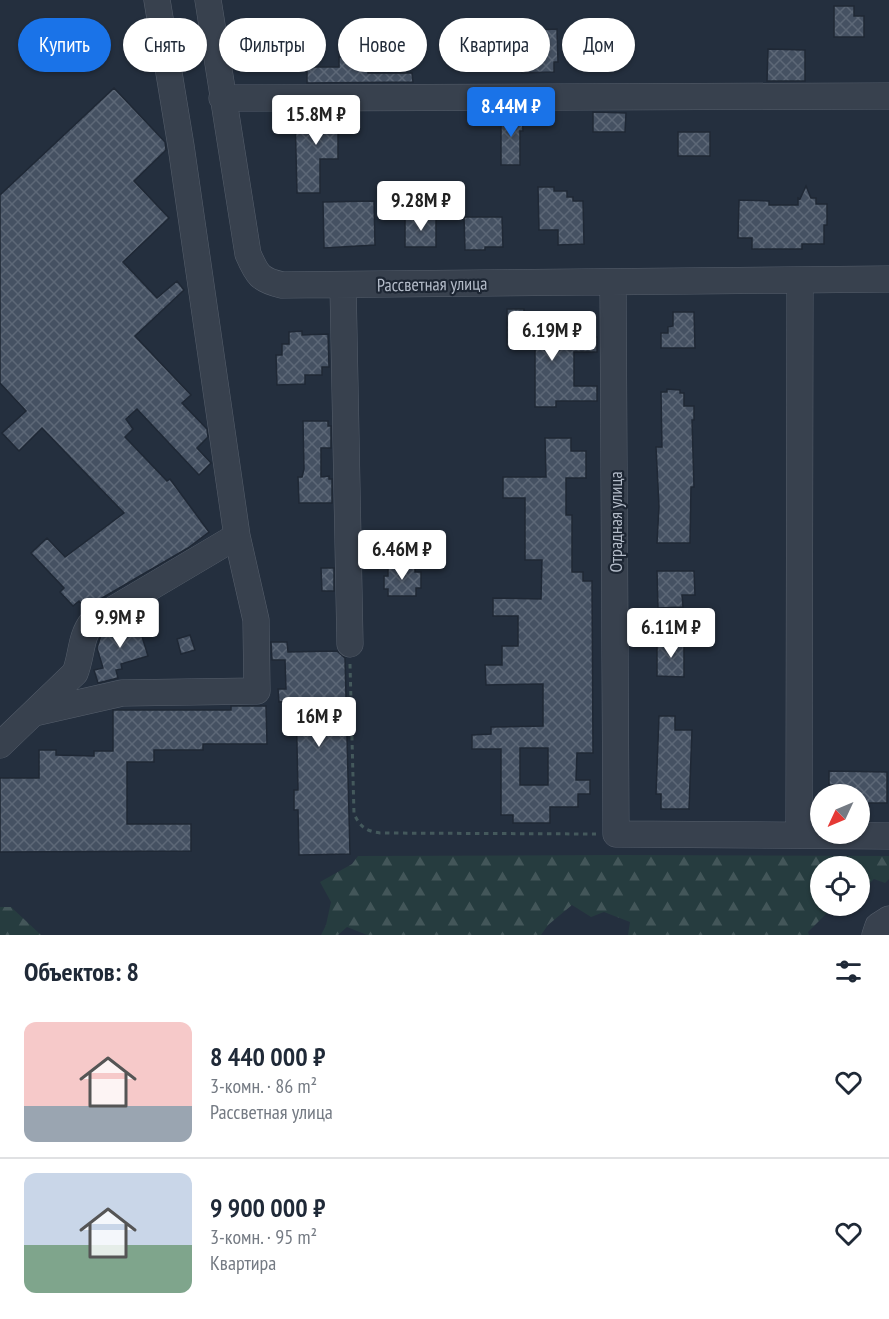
<!DOCTYPE html>
<html lang="ru">
<head>
<meta charset="utf-8">
<style>
	body { margin:0; font-family:"PT Sans Narrow",sans-serif; background:#f6f6f7; color:#1f2937; height:100vh; display:flex; flex-direction:column; font-size:22px; white-space:nowrap }
	* { box-sizing:border-box; margin:0 }
	p { font-size:20px; color:#747a83 }
	.icon { flex:none; width:33px; height:33px; fill:none; stroke:currentColor; stroke-width:2; stroke-linecap:round; stroke-linejoin:round }
	.map { position:relative; height:935px; overflow:hidden }
	.details { display:flex; flex-direction:column; background:#fff; flex:1 }
	.details>* { flex:none }
	.guide { position:absolute; left:18px; top:18px; width:854px; height:54px; display:flex; gap:12px }
	.needle { width:39px; rotate:226deg }
	.tools { position:absolute; left:810px; top:784px; display:grid; gap:12px }
	.tools a { display:grid; place-items:center; width:60px; height:60px; border-radius:50%; background:#fff; box-shadow:0 2px 4px #0004; font-size:30px }
	.price { position:absolute; translate:-50% -51px; padding:0 14px; border-radius:6px; background:#fff; color:#222; font-size:20px; line-height:39px; filter:drop-shadow(0 2px 3px #0008) }
	.price::after { content:''; position:absolute; left:50%; top:36px; width:18px; height:14px; margin-left:-9px; background:inherit; clip-path:polygon(0 0,100% 0,50% 100%) }
	.price.active { background:#1a73e8; color:#fff }
	ul { padding:0; list-style:none }
	li { display:flex; align-items:center; gap:18px; height:150px; padding:0 24px }
	li+li { border-top:2px solid #e0e1e3 }
	li span { display:grid; place-items:center; flex:none; width:168px; height:120px; border-radius:12px; color:#555 }
	li>.icon { margin-inline-start:auto }
	span .icon { width:72px; height:72px; fill:#fffc; stroke-width:1 }
	li b { font-size:26px }
	h2 { display:flex; justify-content:space-between; align-items:center; height:72px; padding:0 24px; font-size:26px }
	.pill { padding:0 21px; border-radius:27px; background:#fff; box-shadow:0 2px 4px #0004; font-size:21px; line-height:54px }
	.pill.active { background:#1a73e8; color:#fff }
	.map>svg:first-child { display:block }
</style>
</head>
<body>
<div class="map">
<svg width="889" height="935" viewBox="0 0 889 935">
	<defs>
		<pattern id="forest-firs" width="22" height="20" patternUnits="userSpaceOnUse" patternTransform="scale(1.5)"><rect width="22" height="20" fill="#263c3f"/><path d="M5 1l3.5 6h-7zM16 11l3.5 6h-7z" fill="#435659"/></pattern>
		<pattern id="building-cross-hatch" width="8" height="8" patternUnits="userSpaceOnUse" patternTransform="scale(1.5)"><rect width="8" height="8" fill="#455162"/><path d="M0 0l8 8M0 8l8-8" fill="none" stroke="#5d6877"/></pattern>
	</defs>
	<rect width="100%" height="100%" fill="#242f3e"/>
	<path fill="url(#forest-firs)" d="M 620,855 L 889,856 L 889,879 L 885,883 L 874,879 L 860,893 L 860,867 L 820,867 L 820,906 L 834,906 L 808,932 L 809,935 L 628,935 L 630,922 L 604,912 L 591,917 L 572,905 L 548,925 L 541,935 L 367,935 L 347,927 L 338,935 L 321,935 L 326,925 L 331,902 L 320,882 L 352,864 L 358,856 Z
		M 0,907 L 11,907 L 41,935 L 0,935 Z"/>
	<path fill="url(#building-cross-hatch)" stroke="#1f2835" stroke-width="1.5" fill-rule="evenodd" d="M 834,6 L 854,6 L 854,16 L 864,16 L 864,37 L 834,37 Z
		M 557,29 L 558,62 L 554,62 L 554,72 L 522,73 L 521,40 L 536,40 L 536,30 Z
		M 768,49 L 805,50 L 805,81 L 767,81 Z
		M 339,57 L 368,57 L 368,73 L 412,73 L 413,82 L 307,83 L 307,67 L 339,67 Z
		M 114,88 L 165,142 L 166,150 L 134,181 L 169,218 L 123,262 L 157,298 L 177,281 L 184,290 L 135,336 L 191,395 L 182,403 L 207,429 L 208,437 L 197,448 L 211,463 L 199,475 L 137,409 L 126,419 L 133,429 L 125,437 L 167,481 L 170,479 L 209,532 L 188,548 L 85,608 L 79,601 L 73,606 L 60,592 L 64,588 L 31,553 L 47,538 L 65,557 L 124,513 L 42,428 L 19,451 L 2,433 L 26,411 L 0,383 L 0,195 Z
		M 501,112 L 522,112 L 523,131 L 520,131 L 520,165 L 501,165 Z
		M 593,112 L 626,113 L 625,132 L 593,132 Z
		M 295,113 L 357,113 L 357,121 L 338,122 L 338,159 L 320,159 L 320,193 L 297,193 Z
		M 678,132 L 710,132 L 710,156 L 678,156 Z
		M 806,186 L 811,198 L 816,198 L 816,204 L 827,204 L 827,225 L 824,225 L 824,244 L 802,244 L 802,249 L 752,249 L 752,238 L 738,238 L 739,200 L 769,201 L 769,205 L 798,205 L 798,198 L 800,199 Z
		M 538,187 L 554,187 L 554,191 L 567,191 L 567,197 L 573,197 L 573,201 L 583,201 L 584,244 L 558,245 L 558,230 L 539,230 Z
		M 374,201 L 375,245 L 324,248 L 323,202 Z
		M 464,217 L 502,217 L 503,247 L 485,247 L 485,250 L 465,250 Z
		M 405,218 L 436,218 L 436,247 L 405,247 Z
		M 507,309 L 524,309 L 524,333 L 560,333 L 560,337 L 597,337 L 597,352 L 574,352 L 574,386 L 597,386 L 597,401 L 556,401 L 556,407 L 535,407 L 535,346 L 507,346 Z
		M 673,312 L 694,312 L 695,348 L 661,348 L 661,333 L 668,333 L 668,327 L 673,326 Z
		M 302,331 L 302,335 L 328,334 L 329,367 L 322,367 L 322,375 L 305,375 L 305,384 L 277,385 L 276,355 L 282,355 L 282,344 L 289,344 L 289,332 Z
		M 667,389 L 680,390 L 680,393 L 684,393 L 684,406 L 694,406 L 694,420 L 692,420 L 694,487 L 691,487 L 690,543 L 657,543 L 659,506 L 656,447 L 662,447 L 661,392 L 667,392 Z
		M 303,421 L 328,421 L 328,426 L 331,426 L 331,448 L 321,448 L 321,477 L 329,476 L 329,479 L 332,479 L 332,503 L 299,503 L 298,477 L 302,477 L 304,469 Z
		M 545,438 L 571,438 L 571,451 L 586,451 L 586,478 L 566,478 L 566,515 L 572,515 L 572,572 L 583,572 L 583,581 L 592,581 L 593,753 L 577,753 L 576,780 L 590,780 L 590,794 L 578,794 L 578,807 L 550,807 L 550,823 L 513,823 L 513,815 L 501,815 L 501,749 L 472,749 L 472,735 L 491,734 L 491,727 L 543,726 L 543,684 L 486,685 L 485,665 L 502,665 L 502,646 L 518,646 L 518,616 L 493,616 L 493,598 L 541,599 L 542,560 L 525,560 L 525,498 L 503,498 L 503,477 L 546,477 ZM 520,748 L 548,748 L 548,785 L 520,785 Z
		M 388,567 L 415,567 L 415,572 L 421,572 L 421,588 L 416,588 L 416,596 L 388,596 L 388,589 L 384,589 L 384,576 L 388,576 Z
		M 321,568 L 334,568 L 334,591 L 322,591 Z
		M 657,571 L 694,571 L 695,595 L 682,595 L 683,607 L 658,608 Z
		M 136,617 L 148,656 L 121,664 L 122,669 L 116,670 L 118,678 L 98,683 L 94,670 L 103,668 L 97,648 L 101,635 L 123,621 Z
		M 190,635 L 195,650 L 181,654 L 177,639 Z
		M 657,641 L 684,641 L 684,677 L 657,676 Z
		M 271,642 L 287,642 L 288,652 L 337,651 L 345,658 L 350,854 L 299,855 L 298,810 L 294,810 L 294,790 L 298,790 L 296,701 L 279,702 L 278,689 L 286,689 L 285,660 L 272,660 Z
		M 231,706 L 266,706 L 267,744 L 203,744 L 203,750 L 154,750 L 154,762 L 127,762 L 127,824 L 191,824 L 191,851 L 0,852 L 0,778 L 39,778 L 39,750 L 56,750 L 56,755 L 94,756 L 94,751 L 113,751 L 113,710 L 231,710 Z
		M 659,716 L 675,716 L 675,730 L 692,730 L 689,809 L 661,809 L 661,794 L 656,794 Z
		M 829,771 L 887,772 L 887,803 L 860,803 L 860,795 L 834,795 L 834,785 L 829,785 Z"/>
	<g fill="none" stroke-linecap="round" stroke-linejoin="round">
		<defs>
			<path id="minor" d="M 208,0 L 248,254 C 257,275 260,280 282,285 L 889,279
				M 222,98 L 889,96
				M 613,282 L 616,834 L 889,836
				M 343,285 L 350,644
				M 34,713 L 122,693 L 257,691 L 256,620 L 237,536 L 181,146 L 157,0
				M 0,745 L 75,673 C 82,656 80,637 92,622 L 237,536
				M 799,835 L 800,280
				M 875,935 L 878,926 L 889,919"/>
		</defs>
		<use href="#minor" stroke="#565f6c" stroke-width="27"/>
		<path stroke="#44595c" stroke-width="3" stroke-dasharray="4.5 4.5" stroke-linecap="butt" d="M 350,664 L 354,814 C 360,826 365,831 380,833 L 596,834"/>
		<use href="#minor" stroke="#38414e" stroke-width="26"/>
	</g>
	<g text-anchor="middle" dominant-baseline="central" stroke-width="4.5" stroke-linejoin="round" paint-order="stroke">
		<g font-size="18" fill="#b4bcc9" stroke="#1d2633">
			<text transform="translate(432 284) rotate(-1)">Рассветная улица</text>
			<text transform="translate(615 522) rotate(-90)">Отрадная улица</text>
		</g>
	</g>
</svg>
<div class="tools">
<a><svg class="needle" viewBox="-14 -14 28 28"><path d="M0-13l5 13h-10z" fill="#e53935"/><path d="M0 13l5-13h-10z" fill="#747a83"/></svg></a>
<a><svg class="icon" aria-label="locate" viewBox="0 0 24 24"><circle cx="12" cy="12" r="6"/><path d="M12 2v4M12 18v4M2 12h4M18 12h4"/></svg></a>
</div>
<b class="price active" style="left:511px;top:138px">8.44M ₽</b>
<b class="price" style="left:316px;top:146px">15.8M ₽</b>
<b class="price" style="left:421px;top:232px">9.28M ₽</b>
<b class="price" style="left:552px;top:362px">6.19M ₽</b>
<b class="price" style="left:402px;top:581px">6.46M ₽</b>
<b class="price" style="left:120px;top:649px">9.9M ₽</b>
<b class="price" style="left:671px;top:659px">6.11M ₽</b>
<b class="price" style="left:319px;top:748px">16M ₽</b>
<div class="guide">
<a class="pill active">Купить</a>
<a class="pill">Снять</a>
<a class="pill">Фильтры</a>
<a class="pill">Новое</a>
<a class="pill">Квартира</a>
<a class="pill">Дом</a>
</div>
</div>
<section class="details">
<h2>Объектов: 8<svg class="icon" aria-label="filters" viewBox="0 0 24 24"><path d="M4 7h16M4 17h16"/><circle cx="9" cy="7" r="2"/><circle cx="15" cy="17" r="2"/></svg></h2>
<ul>
<li><span style="background:linear-gradient(#f6c9c9 70%,#9aa5b1 0)"><svg class="icon" aria-label="home" viewBox="0 0 24 24"><path d="M3 11l9-7 9 7M6 9v11h12V9"/></svg></span><div><b>8 440 000 ₽</b><p>3-комн. · 86 m²</p><p>Рассветная улица</p></div><svg class="icon" aria-label="heart" viewBox="0 0 24 24"><path d="M12 20l-8-8c-3-5 5-10 8-4 3-6 11-1 8 4z"/></svg></li>
<li><span style="background:linear-gradient(#c9d6e8 60%,#7fa58c 0)"><svg class="icon" aria-label="home" viewBox="0 0 24 24"><path d="M3 11l9-7 9 7M6 9v11h12V9"/></svg></span><div><b>9 900 000 ₽</b><p>3-комн. · 95 m²</p><p>Квартира</p></div><svg class="icon" aria-label="heart" viewBox="0 0 24 24"><path d="M12 20l-8-8c-3-5 5-10 8-4 3-6 11-1 8 4z"/></svg></li>
</ul>
</section>
</body>
</html>
